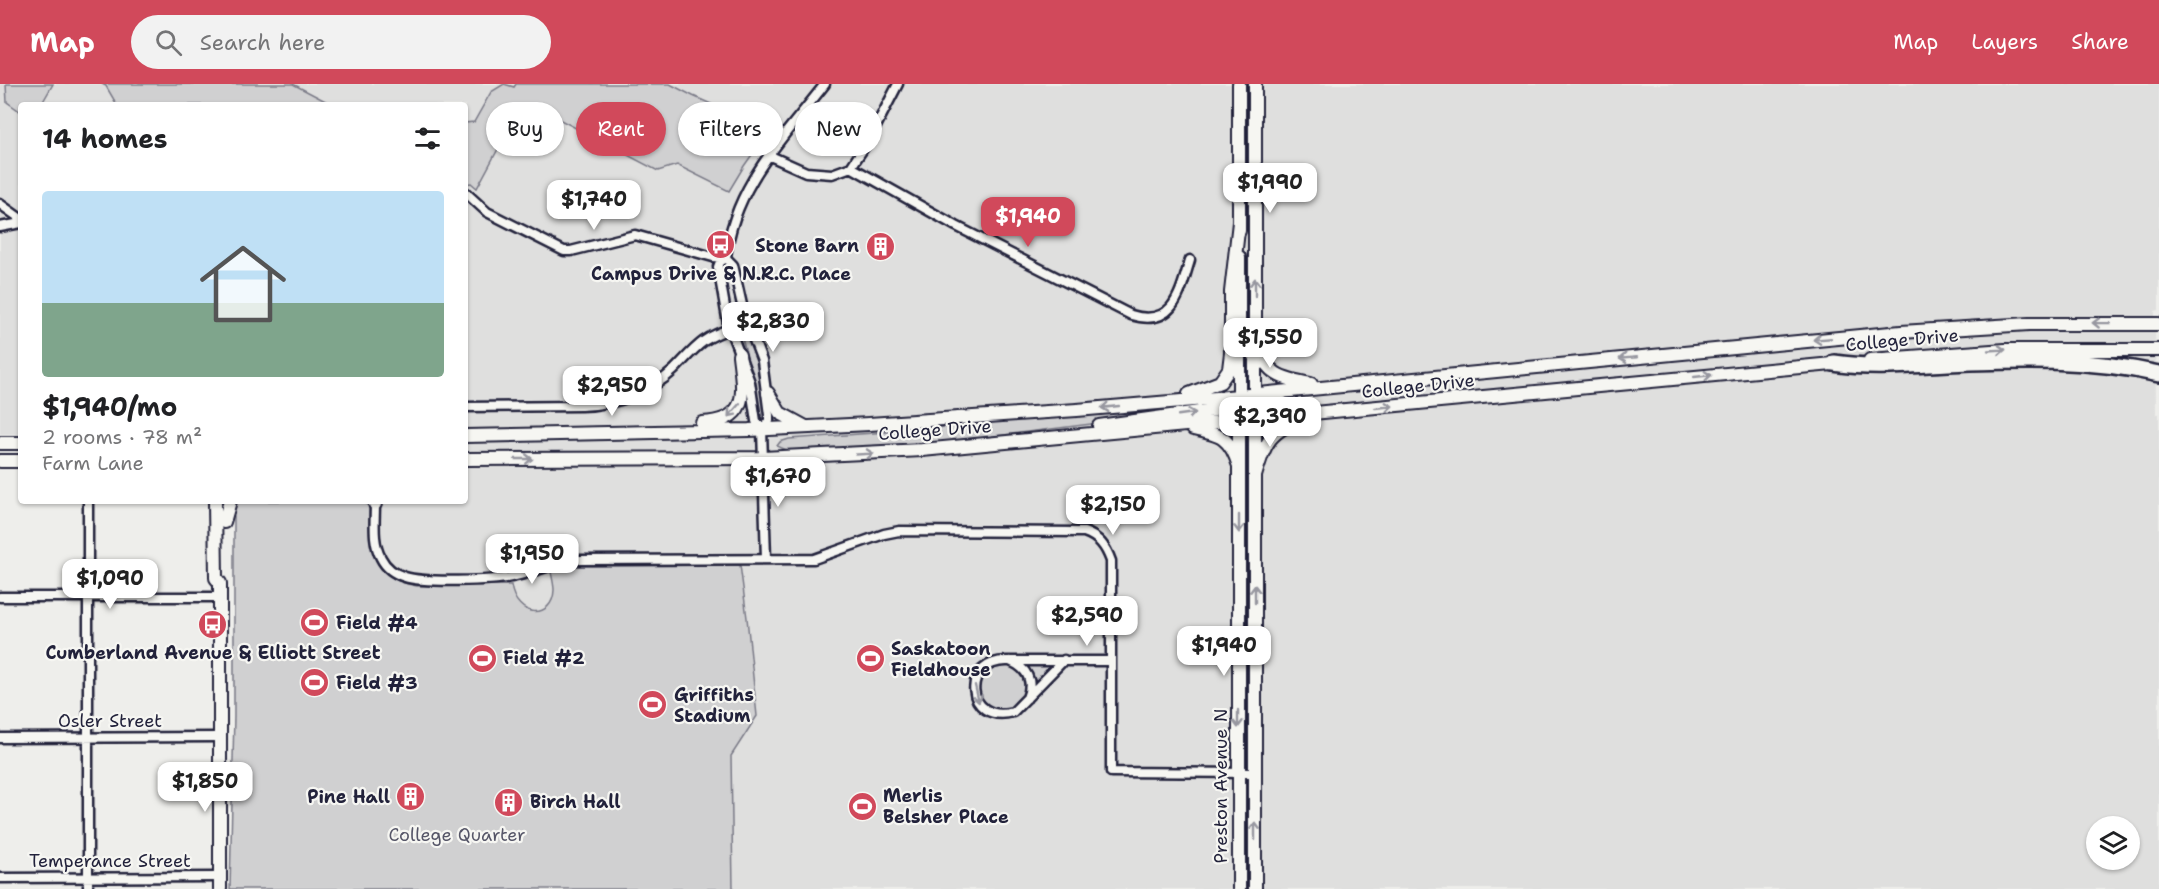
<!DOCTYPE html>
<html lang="en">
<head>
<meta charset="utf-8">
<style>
	body { margin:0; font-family:"Shantell Sans",sans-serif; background:#f2f2f2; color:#202124; height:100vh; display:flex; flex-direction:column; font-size:22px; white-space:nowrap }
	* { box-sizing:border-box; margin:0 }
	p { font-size:20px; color:#757577 }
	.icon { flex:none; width:33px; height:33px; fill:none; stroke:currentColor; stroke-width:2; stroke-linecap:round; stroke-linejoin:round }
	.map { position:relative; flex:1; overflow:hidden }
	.panel { position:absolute; left:18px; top:18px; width:450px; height:402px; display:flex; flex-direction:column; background:#fff; border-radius:6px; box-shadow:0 2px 4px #0004 }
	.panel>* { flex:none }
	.top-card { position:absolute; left:486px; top:18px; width:570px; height:54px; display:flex; gap:12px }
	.fabs { position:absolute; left:2086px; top:732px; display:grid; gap:12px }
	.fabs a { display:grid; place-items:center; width:54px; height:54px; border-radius:50%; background:#fff; box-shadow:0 2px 4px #0004; font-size:30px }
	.price { position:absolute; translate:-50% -51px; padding:0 14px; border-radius:12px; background:#fff; color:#222; font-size:20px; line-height:39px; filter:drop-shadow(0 2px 3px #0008) }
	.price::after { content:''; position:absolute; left:50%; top:36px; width:18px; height:14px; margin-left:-9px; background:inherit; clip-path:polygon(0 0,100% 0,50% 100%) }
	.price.selected { background:#d1495b; color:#fff }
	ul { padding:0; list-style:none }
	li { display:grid; align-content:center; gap:12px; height:318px; padding:0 24px }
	li span { display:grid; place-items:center; height:186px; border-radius:6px; color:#555 }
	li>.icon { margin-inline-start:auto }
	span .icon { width:108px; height:108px; fill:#fffc; stroke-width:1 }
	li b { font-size:26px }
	h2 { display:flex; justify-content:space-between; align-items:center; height:72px; padding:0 24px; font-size:26px }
	.chip { padding:0 21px; border-radius:27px; background:#fff; box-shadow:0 2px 4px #0004; font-size:21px; line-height:54px }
	.chip.selected { background:#d1495b; color:#fff }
	header { display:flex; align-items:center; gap:36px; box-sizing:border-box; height:84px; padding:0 30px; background:#d1495b; color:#fff }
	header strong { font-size:28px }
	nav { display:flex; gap:33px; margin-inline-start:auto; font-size:21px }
	.search { width:420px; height:54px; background:#f2f2f2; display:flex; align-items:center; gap:15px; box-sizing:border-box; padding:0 21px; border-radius:33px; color:#757577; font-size:22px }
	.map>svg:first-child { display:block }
</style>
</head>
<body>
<header>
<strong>Map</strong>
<div class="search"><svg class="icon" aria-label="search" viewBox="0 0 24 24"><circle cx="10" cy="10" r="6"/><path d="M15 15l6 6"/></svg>Search here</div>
<nav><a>Map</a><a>Layers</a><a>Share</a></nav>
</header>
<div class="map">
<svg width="2159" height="805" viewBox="0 0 2159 805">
	<rect width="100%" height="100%" fill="#eeeeeb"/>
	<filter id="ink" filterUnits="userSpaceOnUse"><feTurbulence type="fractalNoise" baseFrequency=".0167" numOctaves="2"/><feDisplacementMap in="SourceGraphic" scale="12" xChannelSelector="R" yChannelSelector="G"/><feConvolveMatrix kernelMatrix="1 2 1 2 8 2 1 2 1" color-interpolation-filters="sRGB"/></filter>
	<g filter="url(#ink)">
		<path fill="#dfdfde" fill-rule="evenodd" d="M 0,0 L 2159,0 L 2159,226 L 2155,227 L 2156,330 L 2159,330 L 2159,805 L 233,805 L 233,417 L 465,417 L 465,21 L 21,21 L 21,350 L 0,350 ZM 2097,742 L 2130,742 L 2130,776 L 2097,776 Z"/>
		<path fill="#d0d0d1" stroke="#797986" stroke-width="1.5" d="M 6,0 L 53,0 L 41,21 L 21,21 L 21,28 L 7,18 Z
			M 102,0 L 293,0 L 333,21 L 117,21 L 106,2 Z
			M 504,0 L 514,3 L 516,0 L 670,0 L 693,12 L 754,39 L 761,48 L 761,58 L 744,82 L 729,107 L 677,81 L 658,87 L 551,31 L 538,54 L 511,41 L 477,104 L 471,99 L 465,100 L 465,39 L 474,38 L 491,8 Z
			M 744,250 C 762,268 762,304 765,329 L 763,334 L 759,333 L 754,300 L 742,254 Z
			M 1199,319 L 1213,319 L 1219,324 L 972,355 L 896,362 L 789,367 L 777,362 L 780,358 L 789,355 L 902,347 Z
			M 234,417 L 369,417 C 370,456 368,495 417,502 L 511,501 C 516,535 553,536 554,506 C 554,501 552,493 551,488 L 569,482 L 740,481 L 747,534 L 757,632 L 731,672 L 733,805 L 230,805 L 234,632 Z
			M 1007,581 L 1021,587 L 1027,599 C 1012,658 954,605 989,584 C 994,581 1002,582 1007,581 Z
			M 1029,581 L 1047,581 L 1049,585 L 1035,599 L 1027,584 Z"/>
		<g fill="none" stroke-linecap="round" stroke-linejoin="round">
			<defs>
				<path id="minor" d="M 768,71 L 806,88 L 832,90 L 851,83 L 869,56 L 898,0
					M 851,83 L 956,142 L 1131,231 C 1174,244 1180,209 1190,176
					M 465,108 L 487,128 L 564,167 L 571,167 L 635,151 L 713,173 L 726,174
					M 0,120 L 21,135
					M 0,143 L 21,139
					M 726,174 L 733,181 L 744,230 L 762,277 L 769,331 L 769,337 L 762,345
					M 465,323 L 581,322 C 616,321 648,310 674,286 C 684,276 693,265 704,257 C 717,248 732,244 747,238
					M 88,417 L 88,805
					M 375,420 C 375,437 372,458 381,474 C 386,484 395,490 405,493 C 423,499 492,497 511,493 C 533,489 554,478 577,476 L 814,475 L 884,450 L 899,447 L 1084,448 C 1099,453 1106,463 1111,477 L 1111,688 L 1255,689
					M 766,475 L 762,345 L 756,337 L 750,298 L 728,240 L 718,183 L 720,178 L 726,174 C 733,103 783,54 825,0
					M 0,513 L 220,513
					M 1064,576 L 1013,628 C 965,641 959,574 1010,577 L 1110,577
					M 1010,577 C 1027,584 1034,597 1027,614
					M 0,654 L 220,653
					M 0,794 L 220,793"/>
				<path id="secondary" d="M 1239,0 L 1239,147
					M 1255,0 L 1255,805
					M 215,417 L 216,494 L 220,499 L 220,805
					M 1239,805 L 1239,173"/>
				<path id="primary" d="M 1255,261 C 1269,291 1279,294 1311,300
					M 1870,276 L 2005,266 L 2159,266
					M 768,309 L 780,329 L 804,342
					M 1189,310 L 1220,298 L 1229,285 L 1231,269 L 1231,208 L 1239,138
					M 1240,336 L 1265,317 L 1280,315
					M 702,339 C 751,337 743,307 739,271
					M 1099,342 L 1228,324 L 1251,312
					M 1193,345 C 1221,351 1230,353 1239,382
					M 465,352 L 749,346 L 869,340 L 1077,326 L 1228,313 L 1901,248 L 2029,240 L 2159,240
					M 0,359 L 21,359
					M 465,375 L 763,374 L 922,366 L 1843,279
					M 0,377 L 21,377
					M 1255,392 C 1265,359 1269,346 1304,335
					M 374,417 L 375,420
					M 224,438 L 230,417"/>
				<path id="motorway" d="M 1834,279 C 1872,285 1910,281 1948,279 C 2020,276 2089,274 2159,290"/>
			</defs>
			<use href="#minor" stroke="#22223b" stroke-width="13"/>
			<use href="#secondary" stroke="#22223b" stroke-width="16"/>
			<use href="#primary" stroke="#22223b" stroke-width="16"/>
			<use href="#motorway" stroke="#22223b" stroke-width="20"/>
			<use href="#minor" stroke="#f6f6f2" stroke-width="8"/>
			<use href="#secondary" stroke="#f6f6f2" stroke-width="12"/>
			<use href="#primary" stroke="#f6f6f2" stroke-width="12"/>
			<use href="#motorway" stroke="#f6f6f2" stroke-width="15"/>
		</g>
		<defs><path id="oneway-shaft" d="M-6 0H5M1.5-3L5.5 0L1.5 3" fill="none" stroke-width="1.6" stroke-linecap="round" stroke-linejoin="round" transform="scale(1.5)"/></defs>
		<g stroke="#9797a0">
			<use href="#oneway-shaft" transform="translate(1255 203) rotate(-90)"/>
			<use href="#oneway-shaft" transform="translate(2101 239) rotate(-179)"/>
			<use href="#oneway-shaft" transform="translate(1822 255) rotate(175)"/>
			<use href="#oneway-shaft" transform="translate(1997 266) rotate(-3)"/>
			<use href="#oneway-shaft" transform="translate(1628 274) rotate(175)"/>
			<use href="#oneway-shaft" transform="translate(1703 292) rotate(-6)"/>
			<use href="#oneway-shaft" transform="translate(1110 323) rotate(174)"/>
			<use href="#oneway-shaft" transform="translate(1384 323) rotate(-6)"/>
			<use href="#oneway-shaft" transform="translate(734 326) rotate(131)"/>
			<use href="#oneway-shaft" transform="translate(1187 330) rotate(-8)"/>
			<use href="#oneway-shaft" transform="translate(865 370) rotate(-3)"/>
			<use href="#oneway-shaft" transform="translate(524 375)"/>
			<use href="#oneway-shaft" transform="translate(1239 440) rotate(90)"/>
			<use href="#oneway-shaft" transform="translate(1255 510) rotate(-90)"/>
			<use href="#oneway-shaft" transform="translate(977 610) rotate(77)"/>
			<use href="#oneway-shaft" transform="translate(1238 635) rotate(90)"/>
			<use href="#oneway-shaft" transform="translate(1255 747) rotate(-90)"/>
		</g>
	</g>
	<defs>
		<symbol id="bus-disc" viewBox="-11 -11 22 22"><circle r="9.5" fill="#d1495b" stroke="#f6f6f2"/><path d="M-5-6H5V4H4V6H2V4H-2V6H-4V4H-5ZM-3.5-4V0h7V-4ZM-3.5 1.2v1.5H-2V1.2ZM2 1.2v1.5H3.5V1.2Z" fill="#fff"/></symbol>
		<symbol id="building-disc" viewBox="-11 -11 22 22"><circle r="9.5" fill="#d1495b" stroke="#f6f6f2"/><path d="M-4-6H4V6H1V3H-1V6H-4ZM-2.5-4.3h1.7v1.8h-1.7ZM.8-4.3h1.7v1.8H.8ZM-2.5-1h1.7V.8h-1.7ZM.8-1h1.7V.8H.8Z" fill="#fff"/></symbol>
		<symbol id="stadium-disc" viewBox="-11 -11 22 22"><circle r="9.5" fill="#d1495b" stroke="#f6f6f2"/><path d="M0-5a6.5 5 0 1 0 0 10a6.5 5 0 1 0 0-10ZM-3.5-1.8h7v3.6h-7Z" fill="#fff"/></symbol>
	</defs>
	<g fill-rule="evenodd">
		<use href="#bus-disc" x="704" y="144" width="33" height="33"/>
		<use href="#building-disc" x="864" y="146" width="33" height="33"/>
		<use href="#stadium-disc" x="298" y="522" width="33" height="33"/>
		<use href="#bus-disc" x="196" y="524" width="33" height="33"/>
		<use href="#stadium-disc" x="466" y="558" width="33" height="33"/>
		<use href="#stadium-disc" x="854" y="558" width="33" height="33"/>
		<use href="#stadium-disc" x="298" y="582" width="33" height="33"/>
		<use href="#stadium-disc" x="636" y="604" width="33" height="33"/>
		<use href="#building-disc" x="394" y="696" width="33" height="33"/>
		<use href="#building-disc" x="492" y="702" width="33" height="33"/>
		<use href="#stadium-disc" x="846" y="706" width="33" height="33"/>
	</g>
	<g text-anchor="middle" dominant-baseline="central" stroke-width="4.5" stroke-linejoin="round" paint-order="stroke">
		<g font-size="18" font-weight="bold" fill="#22223b" stroke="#f6f6f2" text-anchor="start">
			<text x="859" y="162" text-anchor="end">Stone Barn</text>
			<text x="721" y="190" text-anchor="middle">Campus Drive &amp; N.R.C. Place</text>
			<text x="336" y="539">Field #4</text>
			<text x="891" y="565">Saskatoon<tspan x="891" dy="21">Fieldhouse</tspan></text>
			<text x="213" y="569" text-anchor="middle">Cumberland Avenue &amp; Elliott Street</text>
			<text x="503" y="574">Field #2</text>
			<text x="336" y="599">Field #3</text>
			<text x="674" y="611">Griffiths<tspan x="674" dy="21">Stadium</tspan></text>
			<text x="883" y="712">Merlis<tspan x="883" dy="21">Belsher Place</tspan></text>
			<text x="390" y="713" text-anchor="end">Pine Hall</text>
			<text x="530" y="718">Birch Hall</text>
		</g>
		<g font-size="18" fill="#22223b" stroke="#f6f6f2">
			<text transform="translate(1902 256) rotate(-5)">College Drive</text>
			<text transform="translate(1418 302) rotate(-6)">College Drive</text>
			<text transform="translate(935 346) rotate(-4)">College Drive</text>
			<text x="110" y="637">Osler Street</text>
			<text transform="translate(1221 702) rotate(-90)">Preston Avenue N</text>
			<text x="110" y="777">Temperance Street</text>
		</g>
		<g font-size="18" fill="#565668" stroke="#f6f6f2">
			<text x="457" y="751">College Quarter</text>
		</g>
	</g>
</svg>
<div class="fabs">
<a><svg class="icon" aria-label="layers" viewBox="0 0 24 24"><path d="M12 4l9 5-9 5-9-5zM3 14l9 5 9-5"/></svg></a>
</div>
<b class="price" style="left:1270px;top:130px">$1,990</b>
<b class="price" style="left:594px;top:147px">$1,740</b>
<b class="price selected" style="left:1028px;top:164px">$1,940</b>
<b class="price" style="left:773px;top:269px">$2,830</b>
<b class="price" style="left:1270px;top:285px">$1,550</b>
<b class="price" style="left:612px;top:333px">$2,950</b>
<b class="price" style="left:1270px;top:364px">$2,390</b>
<b class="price" style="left:778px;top:424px">$1,670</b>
<b class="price" style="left:1113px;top:452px">$2,150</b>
<b class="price" style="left:532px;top:501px">$1,950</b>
<b class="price" style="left:110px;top:526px">$1,090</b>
<b class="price" style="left:1087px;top:563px">$2,590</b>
<b class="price" style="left:1224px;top:593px">$1,940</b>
<b class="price" style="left:205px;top:729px">$1,850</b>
<div class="top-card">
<a class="chip">Buy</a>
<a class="chip selected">Rent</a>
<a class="chip">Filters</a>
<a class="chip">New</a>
</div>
<section class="panel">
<h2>14 homes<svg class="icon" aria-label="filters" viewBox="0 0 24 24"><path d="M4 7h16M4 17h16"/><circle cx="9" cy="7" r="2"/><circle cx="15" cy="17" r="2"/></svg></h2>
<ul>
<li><span style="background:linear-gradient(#bfe0f5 60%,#7fa58c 0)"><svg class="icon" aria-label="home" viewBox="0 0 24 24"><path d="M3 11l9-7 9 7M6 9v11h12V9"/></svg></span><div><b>$1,940/mo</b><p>2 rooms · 78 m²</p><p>Farm Lane</p></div></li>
</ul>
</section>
</div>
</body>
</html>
